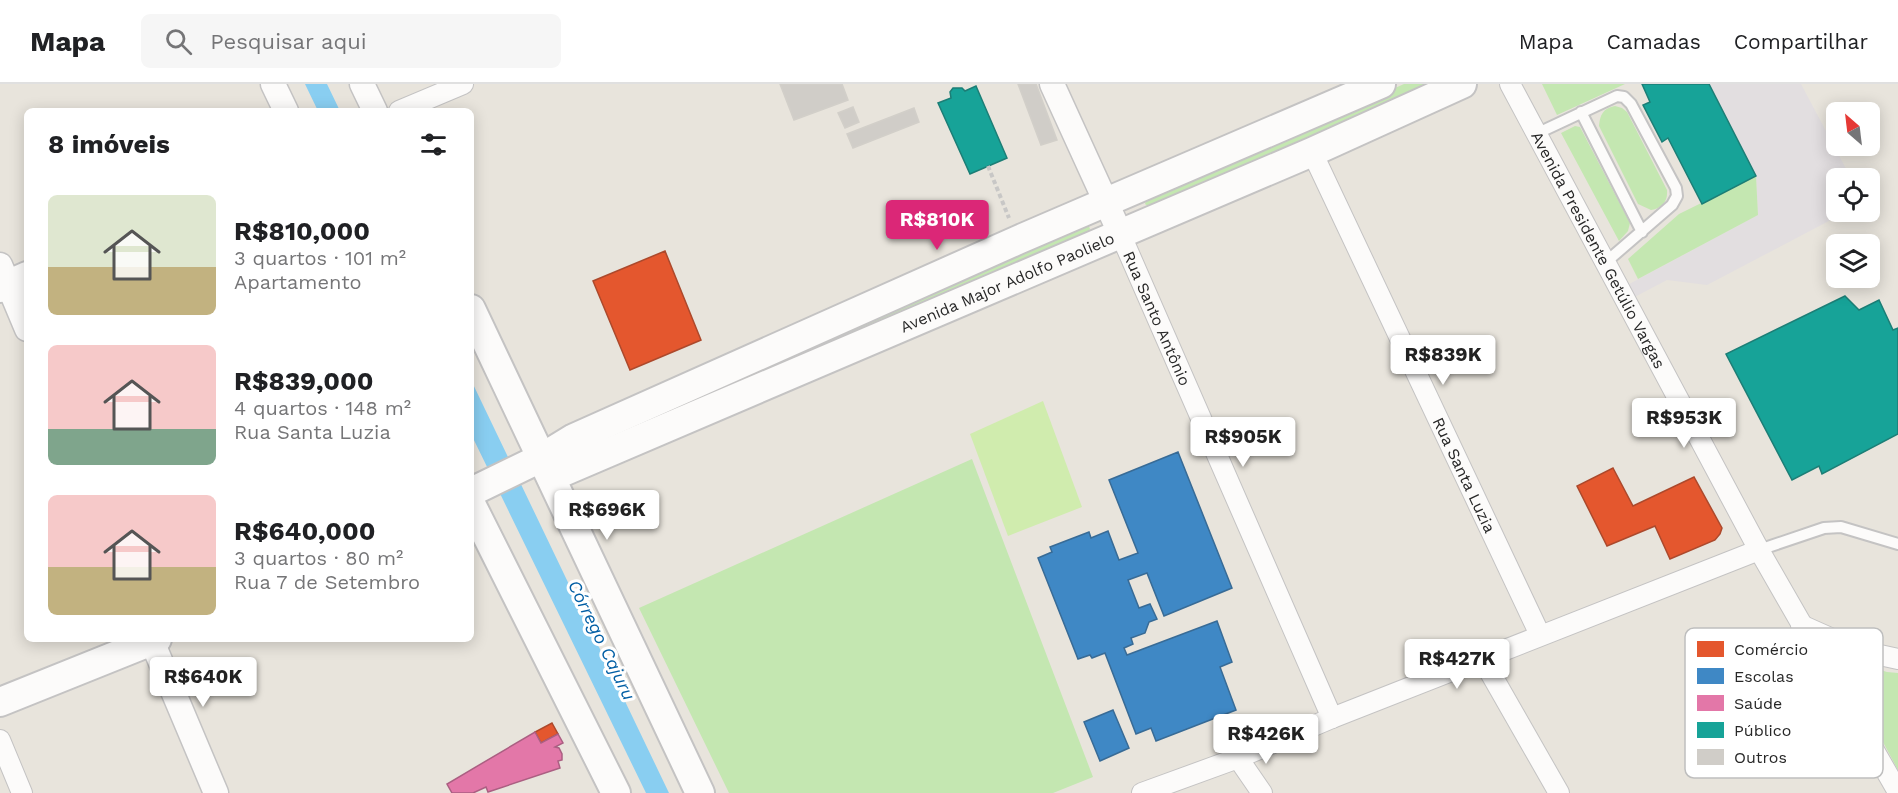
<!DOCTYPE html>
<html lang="pt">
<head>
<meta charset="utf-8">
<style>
	body { margin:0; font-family:"Work Sans",sans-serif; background:#f6f6f6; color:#202124; height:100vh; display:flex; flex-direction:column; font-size:22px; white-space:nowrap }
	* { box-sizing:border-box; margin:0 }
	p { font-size:20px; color:#757577 }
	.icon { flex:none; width:33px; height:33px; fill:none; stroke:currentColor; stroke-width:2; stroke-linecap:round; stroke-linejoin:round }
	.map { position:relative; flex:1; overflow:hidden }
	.side { position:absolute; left:24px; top:24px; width:450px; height:534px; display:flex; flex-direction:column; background:#fff; border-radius:9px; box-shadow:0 3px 15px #0003 }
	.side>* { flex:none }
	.needle { width:39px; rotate:332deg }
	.fabs { position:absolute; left:1826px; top:18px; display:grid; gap:12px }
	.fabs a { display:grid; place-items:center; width:54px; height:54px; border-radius:9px; background:#fff; box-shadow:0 3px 15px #0003; font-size:30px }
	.price { position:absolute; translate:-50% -51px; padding:0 14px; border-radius:6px; background:#fff; color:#222; font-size:20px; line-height:39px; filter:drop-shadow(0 2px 3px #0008) }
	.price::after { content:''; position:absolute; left:50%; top:36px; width:18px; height:14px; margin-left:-9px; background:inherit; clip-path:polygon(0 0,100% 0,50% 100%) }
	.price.selected { background:#db2777; color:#fff }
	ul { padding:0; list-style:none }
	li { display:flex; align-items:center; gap:18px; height:150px; padding:0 24px }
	li span { display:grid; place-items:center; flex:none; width:168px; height:120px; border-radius:9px; color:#555 }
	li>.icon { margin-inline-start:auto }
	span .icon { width:72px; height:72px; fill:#fffc; stroke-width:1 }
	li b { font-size:26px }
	h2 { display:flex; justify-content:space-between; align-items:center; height:72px; padding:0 24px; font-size:26px }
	header { display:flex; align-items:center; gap:36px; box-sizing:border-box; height:84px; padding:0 30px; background:#fff; border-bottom:2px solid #e0e0e0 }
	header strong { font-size:28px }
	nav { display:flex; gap:33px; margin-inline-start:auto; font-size:21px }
	.search { width:420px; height:54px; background:#f6f6f6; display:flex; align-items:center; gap:15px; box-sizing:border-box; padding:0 21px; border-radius:9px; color:#757577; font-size:22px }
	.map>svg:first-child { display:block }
</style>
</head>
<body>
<header>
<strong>Mapa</strong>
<div class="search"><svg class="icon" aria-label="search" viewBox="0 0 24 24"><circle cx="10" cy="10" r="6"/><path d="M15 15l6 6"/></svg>Pesquisar aqui</div>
<nav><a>Mapa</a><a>Camadas</a><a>Compartilhar</a></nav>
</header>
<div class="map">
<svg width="1898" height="709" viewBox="0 0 1898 709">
	<rect width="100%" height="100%" fill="#e8e4dc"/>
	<path fill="#e2dee0" d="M 1709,0 L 1801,0 L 1851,94 L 1836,94 L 1836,128 L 1846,128 L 1707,201 L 1667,196 L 1627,217 L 1620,205 L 1758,131 L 1756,92 Z"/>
	<path fill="#c4e7b1" d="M 1404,0 L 1428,0 L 1151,124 L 1145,120 L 1147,114 Z
		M 1542,0 L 1625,0 L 1557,31 Z
		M 1615,22 L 1622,24 L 1627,28 L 1667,106 C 1668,118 1662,124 1651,126 L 1638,120 L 1599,42 C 1600,31 1603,24 1615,22 Z
		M 1575,42 L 1580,43 L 1630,139 L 1628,147 L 1619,157 L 1561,49 Z
		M 1756,92 L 1758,131 L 1638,195 L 1628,175 L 1679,130 Z
		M 1088,140 L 1090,145 L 1089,147 L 584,365 L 579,357 Z
		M 972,375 L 1093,693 L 1053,709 L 729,709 L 639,524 Z
		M 1846,575 L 1887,588 L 1898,589 L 1898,686 L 1842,582 L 1842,577 Z"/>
	<path fill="#d0ecae" d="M 1043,317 L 1082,423 L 1008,452 L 970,350 Z"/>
	<path fill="#89cef1" d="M 305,0 L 327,0 L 340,27 L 318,27 Z
		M 471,296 L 669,709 L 646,709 L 471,350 Z"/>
	<path fill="#e4572e" stroke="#ac492c" stroke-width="1.5" d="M 665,167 L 701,256 L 630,286 L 593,197 Z
		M 1613,384 L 1633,422 L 1694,393 L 1722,444 L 1720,450 L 1715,456 L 1670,475 L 1655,442 L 1607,462 L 1577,402 Z
		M 552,639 L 558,650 L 541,659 L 535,648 Z"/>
	<path fill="#3f88c5" stroke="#386b96" stroke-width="1.5" d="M 1178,368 L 1232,504 L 1164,532 L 1147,489 L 1128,496 L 1139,524 L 1150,520 L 1157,535 L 1149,538 L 1145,549 L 1131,554 L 1133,560 L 1124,564 L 1127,571 L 1217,537 L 1232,578 L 1220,583 L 1236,626 L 1156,657 L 1151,644 L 1136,650 L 1105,569 L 1092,574 L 1090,571 L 1078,575 L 1038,474 L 1052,468 L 1050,463 L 1089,448 L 1091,454 L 1108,447 L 1119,476 L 1138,469 L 1109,396 Z
		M 1113,626 L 1129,664 L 1100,677 L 1084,638 Z"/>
	<path fill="#e377a8" stroke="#ab5f82" stroke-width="1.5" d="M 535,648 L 541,659 L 558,650 L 563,659 L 555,663 L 559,664 L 562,670 L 562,676 L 558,677 L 560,684 L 488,708 L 486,703 L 473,709 L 452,709 L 447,700 Z"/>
	<path fill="#17a398" stroke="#1c7e76" stroke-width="1.5" d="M 1642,0 L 1709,0 L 1756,92 L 1702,120 L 1668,54 L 1662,58 L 1643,21 L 1650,18 Z
		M 976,2 L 1007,74 L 970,90 L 938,19 L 951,14 L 950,8 L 953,4 L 962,4 L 965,7 Z
		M 1845,212 L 1859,226 L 1879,216 L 1893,246 L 1898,244 L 1898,350 L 1822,390 L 1819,382 L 1792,396 L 1726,270 Z"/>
	<path fill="#d0cdc8" stroke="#d2cfc9" stroke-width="1.5" d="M 780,0 L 842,0 L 848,16 L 794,36 Z
		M 1018,0 L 1036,0 L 1057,56 L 1041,61 Z
		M 853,23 L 859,38 L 845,44 L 838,29 Z
		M 914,24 L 919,38 L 853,64 L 847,50 Z"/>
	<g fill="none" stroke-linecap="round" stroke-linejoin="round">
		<defs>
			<path id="service" d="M 1581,28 L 1642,148
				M 1538,49 L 1617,12 L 1624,13 L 1631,20 L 1676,104 L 1677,112 L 1672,121 L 1606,178
				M 1759,466 L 1824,444 L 1841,443 L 1898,460"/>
			<g id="minor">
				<path id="s1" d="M 1510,0 L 1759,466 L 1898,708"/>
				<path d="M 399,27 L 463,0"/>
				<path id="s2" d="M 1312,68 L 1540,551"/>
				<path id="s3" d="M 1120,149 L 1332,634"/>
				<path d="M 1801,541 L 1857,566 L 1898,575"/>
				<path d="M 1483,576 L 1559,709"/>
				<path d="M 0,656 L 22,709"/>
				<path d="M 1238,674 L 1262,709"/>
				<path d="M 1142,709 L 1238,674 L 1332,634 L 1759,466"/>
			</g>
			<path id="tertiary" d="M 273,0 L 286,27
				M 362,0 L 375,27
				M 1052,0 L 1120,149
				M 0,181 L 27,245
				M 151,555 L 216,709"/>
			<g id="secondary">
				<path d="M 0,204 L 27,192"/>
				<path d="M 471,225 L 700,709"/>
				<path id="s4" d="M 551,393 L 1312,68 L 1462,0"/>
				<path d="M 471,408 L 543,373 L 574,354 L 1018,156 L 1381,0"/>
				<path d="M 471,420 L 616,709"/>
				<path d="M 0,618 L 157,555"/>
			</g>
		</defs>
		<use href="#service" stroke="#c4c3c3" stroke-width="14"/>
		<use href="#minor" stroke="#c4c3c3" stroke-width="22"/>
		<use href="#tertiary" stroke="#c4c3c3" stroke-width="27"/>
		<use href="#secondary" stroke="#c4c3c3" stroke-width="32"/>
		<path stroke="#c8c7c6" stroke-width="4" stroke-dasharray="4.5 3" stroke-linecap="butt" d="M 988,82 L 1009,134"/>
		<use href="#service" stroke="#fcfbfa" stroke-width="10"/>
		<use href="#minor" stroke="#fcfbfa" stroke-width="20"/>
		<use href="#tertiary" stroke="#fcfbfa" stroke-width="24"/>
		<use href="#secondary" stroke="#fcfbfa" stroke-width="28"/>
	</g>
	<g text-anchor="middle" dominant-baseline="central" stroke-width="6" stroke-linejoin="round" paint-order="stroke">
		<g font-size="16" fill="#282828" stroke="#fff">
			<text stroke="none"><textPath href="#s1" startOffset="188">Avenida Presidente Getúlio Vargas</textPath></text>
			<text stroke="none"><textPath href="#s4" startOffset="496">Avenida Major Adolfo Paolielo</textPath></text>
			<text stroke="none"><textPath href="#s3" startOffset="93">Rua Santo Antônio</textPath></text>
			<text stroke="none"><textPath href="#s2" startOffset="357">Rua Santa Luzia</textPath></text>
		</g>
		<g font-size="18" font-style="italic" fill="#015ea4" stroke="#fff">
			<text transform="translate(602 556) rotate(64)">Córrego Cajuru</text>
		</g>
	</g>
	<rect x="1685" y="544" width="198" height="150" rx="9" fill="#fff" stroke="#bebebe" stroke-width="1.5"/>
	<rect x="1697" y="557" width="27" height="16" fill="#e4572e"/>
	<rect x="1697" y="584" width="27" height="16" fill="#3f88c5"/>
	<rect x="1697" y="611" width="27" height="16" fill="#e377a8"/>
	<rect x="1697" y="638" width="27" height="16" fill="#17a398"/>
	<rect x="1697" y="665" width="27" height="16" fill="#d0cdc8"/>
	<g font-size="16" fill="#282828">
		<text x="1734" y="571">Comércio</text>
		<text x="1734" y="598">Escolas</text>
		<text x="1734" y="625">Saúde</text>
		<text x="1734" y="652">Público</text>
		<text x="1734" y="679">Outros</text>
	</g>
</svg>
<div class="fabs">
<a><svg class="needle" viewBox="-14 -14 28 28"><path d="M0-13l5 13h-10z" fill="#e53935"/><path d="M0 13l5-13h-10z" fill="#757577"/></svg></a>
<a><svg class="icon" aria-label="locate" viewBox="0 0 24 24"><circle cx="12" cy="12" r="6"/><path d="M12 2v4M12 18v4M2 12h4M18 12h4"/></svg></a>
<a><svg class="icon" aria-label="layers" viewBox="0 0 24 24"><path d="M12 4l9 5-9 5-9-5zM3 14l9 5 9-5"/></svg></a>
</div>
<b class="price selected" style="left:937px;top:167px">R$810K</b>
<b class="price" style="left:1443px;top:302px">R$839K</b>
<b class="price" style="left:1684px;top:365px">R$953K</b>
<b class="price" style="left:1243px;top:384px">R$905K</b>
<b class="price" style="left:607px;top:457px">R$696K</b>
<b class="price" style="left:1457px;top:606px">R$427K</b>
<b class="price" style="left:203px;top:624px">R$640K</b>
<b class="price" style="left:1266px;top:681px">R$426K</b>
<section class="side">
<h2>8 imóveis<svg class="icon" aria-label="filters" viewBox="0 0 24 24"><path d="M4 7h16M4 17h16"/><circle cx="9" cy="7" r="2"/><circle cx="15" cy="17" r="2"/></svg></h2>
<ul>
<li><span style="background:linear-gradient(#dfe7d0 60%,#c2b280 0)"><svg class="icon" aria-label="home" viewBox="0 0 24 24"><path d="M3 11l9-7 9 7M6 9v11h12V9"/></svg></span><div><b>R$810,000</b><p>3 quartos · 101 m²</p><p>Apartamento</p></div></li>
<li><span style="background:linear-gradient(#f6c9c9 70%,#7fa58c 0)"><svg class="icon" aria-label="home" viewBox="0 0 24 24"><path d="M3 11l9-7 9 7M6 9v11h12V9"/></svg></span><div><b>R$839,000</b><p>4 quartos · 148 m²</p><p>Rua Santa Luzia</p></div></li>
<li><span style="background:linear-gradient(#f6c9c9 60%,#c2b280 0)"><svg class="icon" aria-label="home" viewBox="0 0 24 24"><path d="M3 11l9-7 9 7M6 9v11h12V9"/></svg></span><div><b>R$640,000</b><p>3 quartos · 80 m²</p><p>Rua 7 de Setembro</p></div></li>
</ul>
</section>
</div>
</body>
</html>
